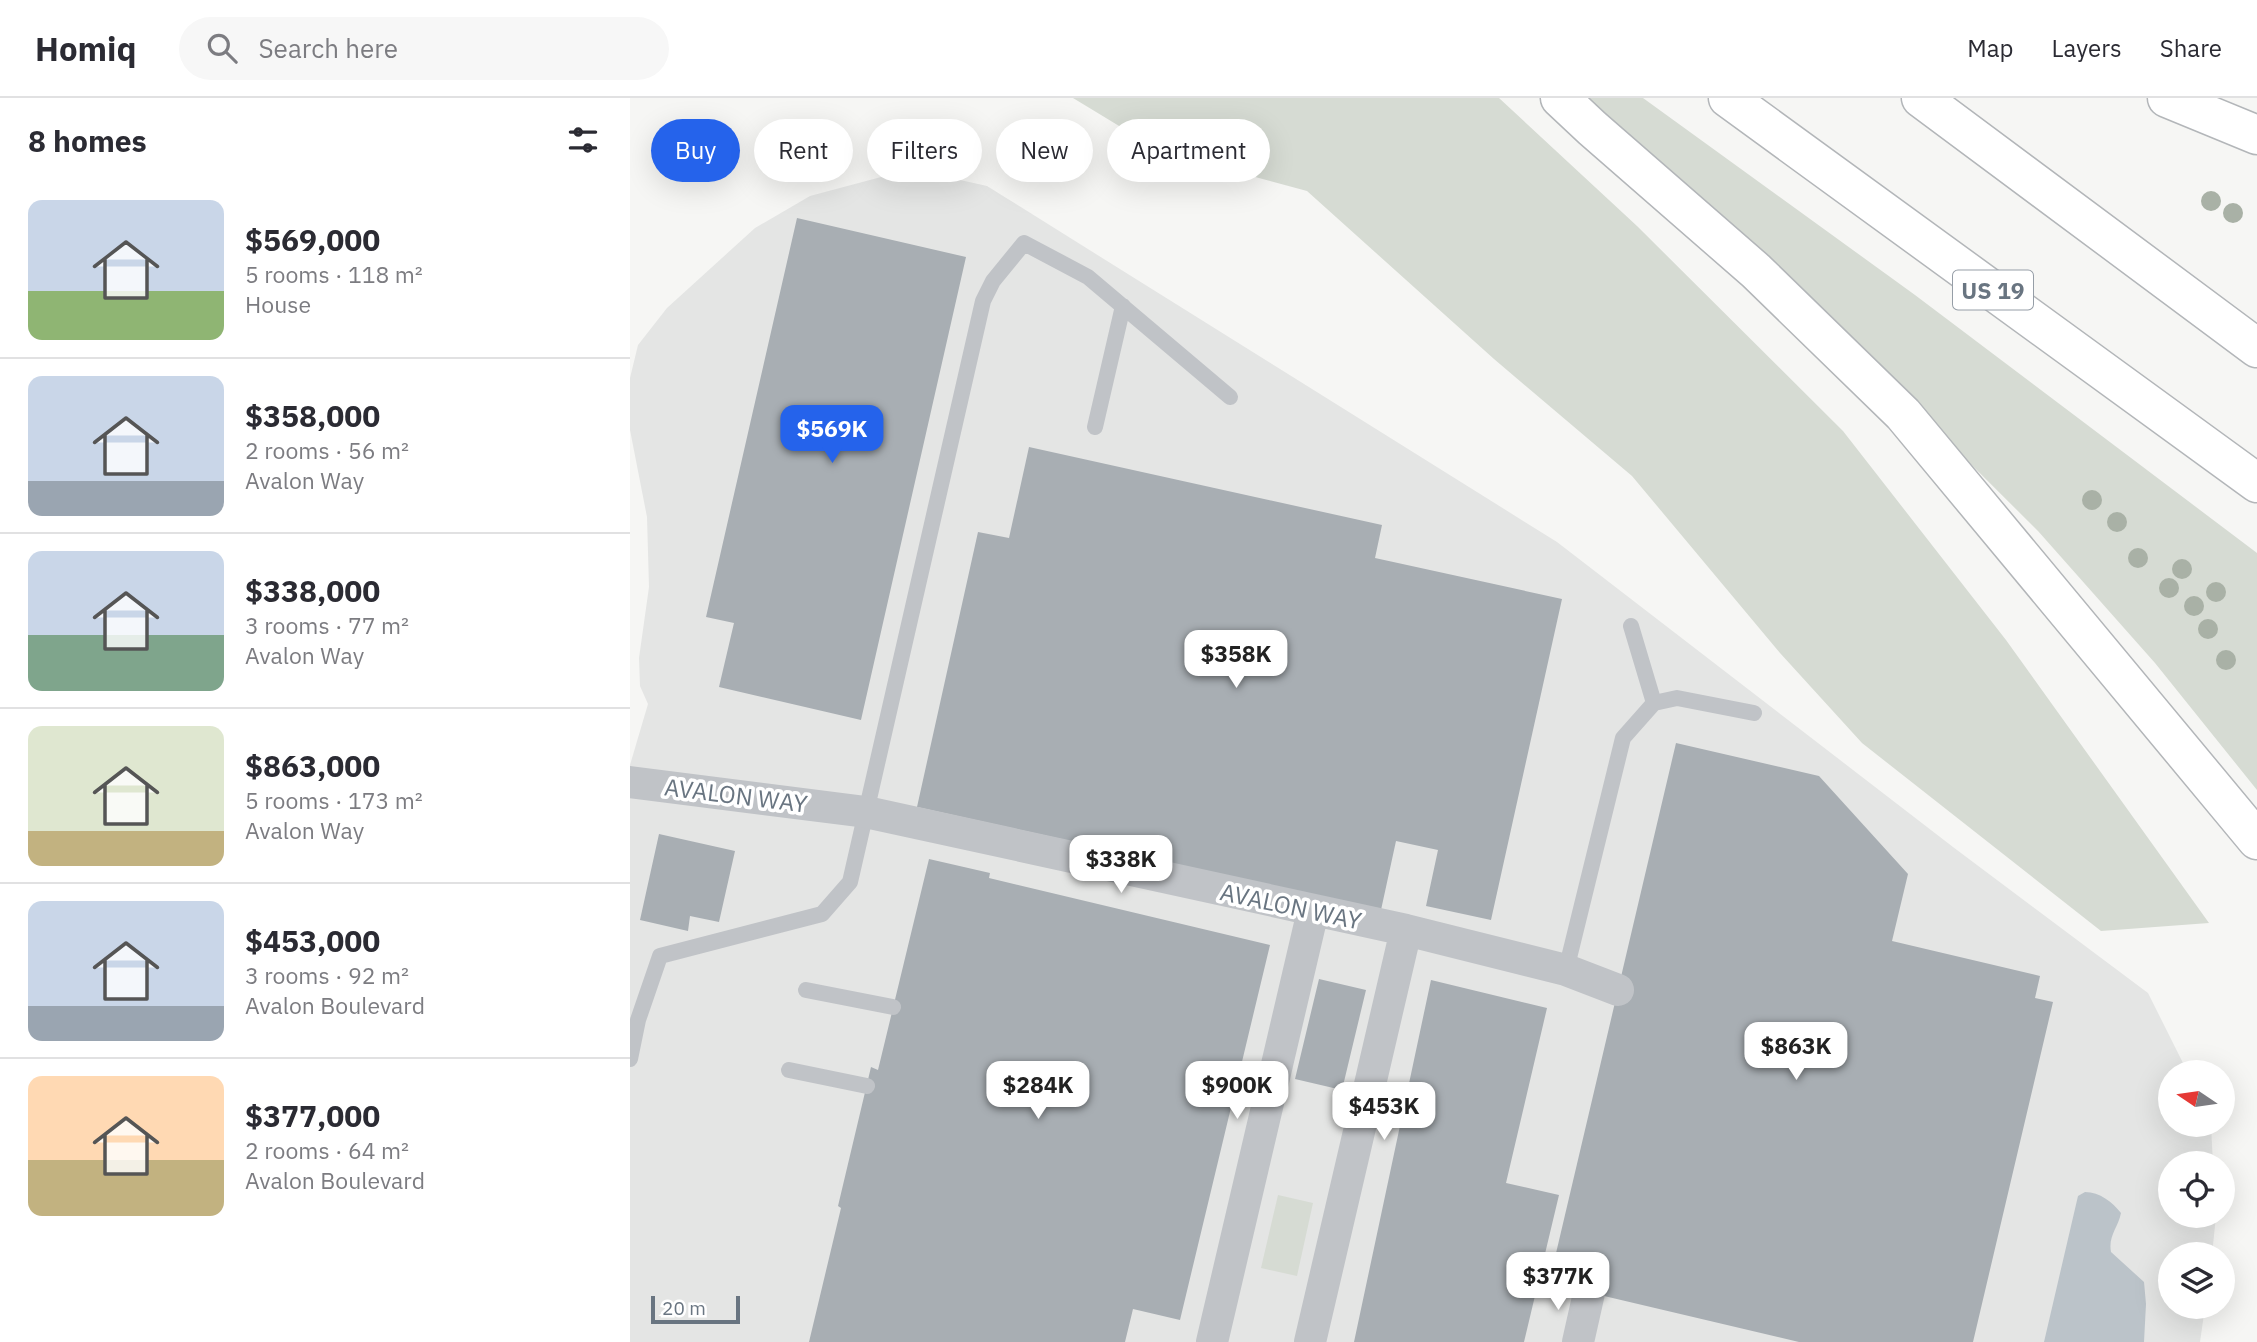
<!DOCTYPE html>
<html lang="en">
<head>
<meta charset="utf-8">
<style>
	body { margin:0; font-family:"IBM Plex Sans",sans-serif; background:#f7f7f7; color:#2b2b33; height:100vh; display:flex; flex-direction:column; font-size:26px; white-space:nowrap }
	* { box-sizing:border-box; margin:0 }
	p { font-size:23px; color:#7c7c81 }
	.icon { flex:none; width:38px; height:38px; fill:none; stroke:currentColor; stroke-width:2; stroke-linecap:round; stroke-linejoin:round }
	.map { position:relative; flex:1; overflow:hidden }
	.details { display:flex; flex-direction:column; background:#fff; width:630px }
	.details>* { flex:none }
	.guide { position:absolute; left:21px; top:21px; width:665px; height:63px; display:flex; gap:14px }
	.needle { width:46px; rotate:283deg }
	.fabs { position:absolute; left:1528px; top:962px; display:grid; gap:14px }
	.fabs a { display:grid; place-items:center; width:77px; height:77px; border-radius:50%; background:#fff; box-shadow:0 7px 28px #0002; font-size:35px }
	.scale { position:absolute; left:21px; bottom:18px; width:89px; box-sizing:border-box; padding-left:7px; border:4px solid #697581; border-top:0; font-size:19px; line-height:24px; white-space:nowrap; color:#697581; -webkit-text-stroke:5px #fff; paint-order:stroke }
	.price { position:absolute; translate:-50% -60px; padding:0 16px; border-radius:14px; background:#fff; color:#222; font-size:23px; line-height:46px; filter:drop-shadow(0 2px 4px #0008) }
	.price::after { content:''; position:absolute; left:50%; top:42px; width:21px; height:16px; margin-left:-10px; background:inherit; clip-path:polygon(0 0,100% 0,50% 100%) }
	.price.active { background:#2563eb; color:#fff }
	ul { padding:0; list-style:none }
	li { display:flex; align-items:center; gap:21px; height:175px; padding:0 28px }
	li+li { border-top:2px solid #e1e1e2 }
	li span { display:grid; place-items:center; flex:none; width:196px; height:140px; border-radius:14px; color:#555 }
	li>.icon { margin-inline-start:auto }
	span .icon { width:84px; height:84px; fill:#fffc; stroke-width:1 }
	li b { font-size:30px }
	h2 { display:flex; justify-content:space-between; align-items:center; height:84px; padding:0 28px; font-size:30px }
	.chip { padding:0 24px; border-radius:32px; background:#fff; box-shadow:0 7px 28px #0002; font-size:24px; line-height:63px }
	.chip.active { background:#2563eb; color:#fff }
	header { display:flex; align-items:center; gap:42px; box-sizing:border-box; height:98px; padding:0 35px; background:#fff; border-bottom:2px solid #e1e1e2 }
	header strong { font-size:33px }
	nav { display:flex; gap:38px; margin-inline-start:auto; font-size:24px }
	.search { width:490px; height:63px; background:#f7f7f7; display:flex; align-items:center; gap:18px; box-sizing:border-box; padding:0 24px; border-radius:38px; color:#7c7c81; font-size:26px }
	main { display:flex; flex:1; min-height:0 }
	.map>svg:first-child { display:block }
</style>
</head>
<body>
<header>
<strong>Homiq</strong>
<div class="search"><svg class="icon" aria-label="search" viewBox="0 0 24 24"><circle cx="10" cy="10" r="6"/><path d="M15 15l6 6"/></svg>Search here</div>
<nav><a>Map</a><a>Layers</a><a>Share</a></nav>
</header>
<main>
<section class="details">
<h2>8 homes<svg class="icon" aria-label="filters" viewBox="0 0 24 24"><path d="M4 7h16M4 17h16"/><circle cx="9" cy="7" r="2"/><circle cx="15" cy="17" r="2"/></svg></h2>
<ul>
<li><span style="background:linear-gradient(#c9d6e8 65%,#8fb573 0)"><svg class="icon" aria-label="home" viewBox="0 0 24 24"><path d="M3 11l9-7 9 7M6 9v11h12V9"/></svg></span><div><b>$569,000</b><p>5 rooms · 118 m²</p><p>House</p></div></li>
<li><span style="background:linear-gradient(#c9d6e8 75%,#9aa5b1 0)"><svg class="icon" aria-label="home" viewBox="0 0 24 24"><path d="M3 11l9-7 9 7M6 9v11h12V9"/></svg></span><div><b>$358,000</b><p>2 rooms · 56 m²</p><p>Avalon Way</p></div></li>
<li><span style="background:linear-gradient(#c9d6e8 60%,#7fa58c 0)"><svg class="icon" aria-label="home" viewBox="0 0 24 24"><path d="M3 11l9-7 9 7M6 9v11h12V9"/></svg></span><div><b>$338,000</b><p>3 rooms · 77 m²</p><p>Avalon Way</p></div></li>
<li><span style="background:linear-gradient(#dfe7d0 75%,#c2b280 0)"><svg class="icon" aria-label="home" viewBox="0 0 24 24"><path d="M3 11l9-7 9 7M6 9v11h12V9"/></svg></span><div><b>$863,000</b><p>5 rooms · 173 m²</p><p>Avalon Way</p></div></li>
<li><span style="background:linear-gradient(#c9d6e8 75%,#9aa5b1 0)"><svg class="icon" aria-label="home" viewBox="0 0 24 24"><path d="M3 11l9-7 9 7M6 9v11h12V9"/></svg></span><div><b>$453,000</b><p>3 rooms · 92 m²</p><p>Avalon Boulevard</p></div></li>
<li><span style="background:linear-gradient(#ffd9b3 60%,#c2b280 0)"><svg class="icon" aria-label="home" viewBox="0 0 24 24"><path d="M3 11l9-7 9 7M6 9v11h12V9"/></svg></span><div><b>$377,000</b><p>2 rooms · 64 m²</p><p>Avalon Boulevard</p></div></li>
</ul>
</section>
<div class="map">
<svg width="1627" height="1244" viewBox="0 0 1627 1244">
	<rect width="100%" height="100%" fill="#f6f6f4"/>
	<path fill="#e4e5e4" d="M 281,71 L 357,88 L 927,444 L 1323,749 L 1518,895 L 1558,975 L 1540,975 L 1540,1027 L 1581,1027 L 1583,1066 L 1540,1066 L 1540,1118 L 1586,1118 L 1582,1157 L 1540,1157 L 1540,1209 L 1575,1209 L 1570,1244 L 0,1244 L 0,667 L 18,606 L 10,588 L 9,560 L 19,489 L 17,419 L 0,332 L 0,280 L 8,247 L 37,210 L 125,130 L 180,98 Z"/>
	<path fill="#d6dbd3" d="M 443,0 L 869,0 L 1007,128 L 1213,333 L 1376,542 L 1579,825 L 1471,833 L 1232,645 L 1150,555 L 1002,378 L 864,261 L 677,93 L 532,54 Z
		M 952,0 L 1013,0 L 1285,197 L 1627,455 L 1627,692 L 1525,565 L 1408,433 L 1168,194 Z
		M 648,1097 L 683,1105 L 667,1178 L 631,1170 Z"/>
	<path fill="#bbc3c9" d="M 1455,1094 C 1470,1094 1482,1104 1491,1115 C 1488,1130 1478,1138 1481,1154 L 1514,1184 L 1516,1206 L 1514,1244 L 1414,1244 L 1448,1098 Z"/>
	<path fill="#a8aeb3" d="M 167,120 L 336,159 L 231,622 L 89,589 L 104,525 L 76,519 Z
		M 399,349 L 752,427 L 745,460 L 932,501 L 861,822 L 796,808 L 808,752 L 766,743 L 751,812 L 287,709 L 348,434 L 379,440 Z
		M 1046,645 L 1189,678 L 1278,776 L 1262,843 L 1410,878 L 1405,900 L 1423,904 L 1343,1244 L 1169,1244 L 919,1185 Z
		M 29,736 L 105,753 L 89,824 L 60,818 L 58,833 L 10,822 Z
		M 299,761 L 360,775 L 359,780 L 640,847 L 550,1222 L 503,1211 L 495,1244 L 179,1244 L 211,1110 L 208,1108 L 241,969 L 248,972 Z
		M 689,881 L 736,892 L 712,992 L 665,981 Z
		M 801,882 L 917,910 L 876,1085 L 929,1097 L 894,1244 L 724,1244 Z"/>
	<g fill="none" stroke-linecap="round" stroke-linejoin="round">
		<defs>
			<path id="highway" d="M 930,0 L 962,30 L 1126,173 L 1273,316 L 1627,742
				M 1098,0 L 1627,385
				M 1291,0 L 1627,250
				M 1537,0 L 1627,37"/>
		</defs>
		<use href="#highway" stroke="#b3b6b9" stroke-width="41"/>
		<path stroke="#c0c3c7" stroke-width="16" d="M 465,329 L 493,208
			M 1001,528 L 1024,605
			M 936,872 L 993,640 L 1024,605 L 1047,600 L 1124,615
			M 176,892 L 263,909
			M 0,961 L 8,922 L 30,858 L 192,816 L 220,784 L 353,203 L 363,183 L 394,145 L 458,179 L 600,299
			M 159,972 L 237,988"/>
		<path stroke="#c0c3c7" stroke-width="32" d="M 0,684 L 236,714 L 776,832 L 936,872 L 988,892
			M 582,1244 L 683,813
			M 680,1244 L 776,832
			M 948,1244 L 959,1195"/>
		<use href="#highway" stroke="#fff" stroke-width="38"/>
	</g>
	<g fill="#a9b1a6">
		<circle cx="1581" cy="103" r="10"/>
		<circle cx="1603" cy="115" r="10"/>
		<circle cx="1462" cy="402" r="10"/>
		<circle cx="1487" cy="424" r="10"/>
		<circle cx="1508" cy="460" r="10"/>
		<circle cx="1552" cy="471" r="10"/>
		<circle cx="1539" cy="490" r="10"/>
		<circle cx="1586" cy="494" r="10"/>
		<circle cx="1564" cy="508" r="10"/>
		<circle cx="1578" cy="531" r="10"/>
		<circle cx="1596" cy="562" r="10"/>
	</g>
	<g text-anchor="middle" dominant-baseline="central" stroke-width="7" stroke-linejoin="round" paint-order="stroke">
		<rect fill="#fff" stroke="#969ea7" stroke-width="2" x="1323" y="172.5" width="80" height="39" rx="5"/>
		<g font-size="23" font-weight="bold" fill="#697581">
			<text x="1363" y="192">US 19</text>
		</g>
		<g font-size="24" fill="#697581" stroke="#fff">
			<text transform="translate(106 697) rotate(7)">AVALON WAY</text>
			<text transform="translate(661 808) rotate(12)">AVALON WAY</text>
		</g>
	</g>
</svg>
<div class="fabs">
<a><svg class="needle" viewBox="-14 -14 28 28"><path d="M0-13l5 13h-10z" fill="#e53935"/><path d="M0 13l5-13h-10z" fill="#7c7c81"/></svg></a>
<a><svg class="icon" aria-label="locate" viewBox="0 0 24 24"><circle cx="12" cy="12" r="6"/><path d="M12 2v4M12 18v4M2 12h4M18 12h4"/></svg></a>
<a><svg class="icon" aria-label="layers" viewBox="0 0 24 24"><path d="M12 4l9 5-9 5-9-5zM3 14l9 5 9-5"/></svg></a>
</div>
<div class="scale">20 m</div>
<b class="price active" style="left:202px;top:367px">$569K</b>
<b class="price" style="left:606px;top:592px">$358K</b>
<b class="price" style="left:491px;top:797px">$338K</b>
<b class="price" style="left:1166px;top:984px">$863K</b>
<b class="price" style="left:408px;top:1023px">$284K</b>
<b class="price" style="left:607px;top:1023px">$900K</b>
<b class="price" style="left:754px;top:1044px">$453K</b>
<b class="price" style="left:928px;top:1214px">$377K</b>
<div class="guide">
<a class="chip active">Buy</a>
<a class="chip">Rent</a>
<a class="chip">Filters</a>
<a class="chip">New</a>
<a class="chip">Apartment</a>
</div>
</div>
</main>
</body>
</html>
